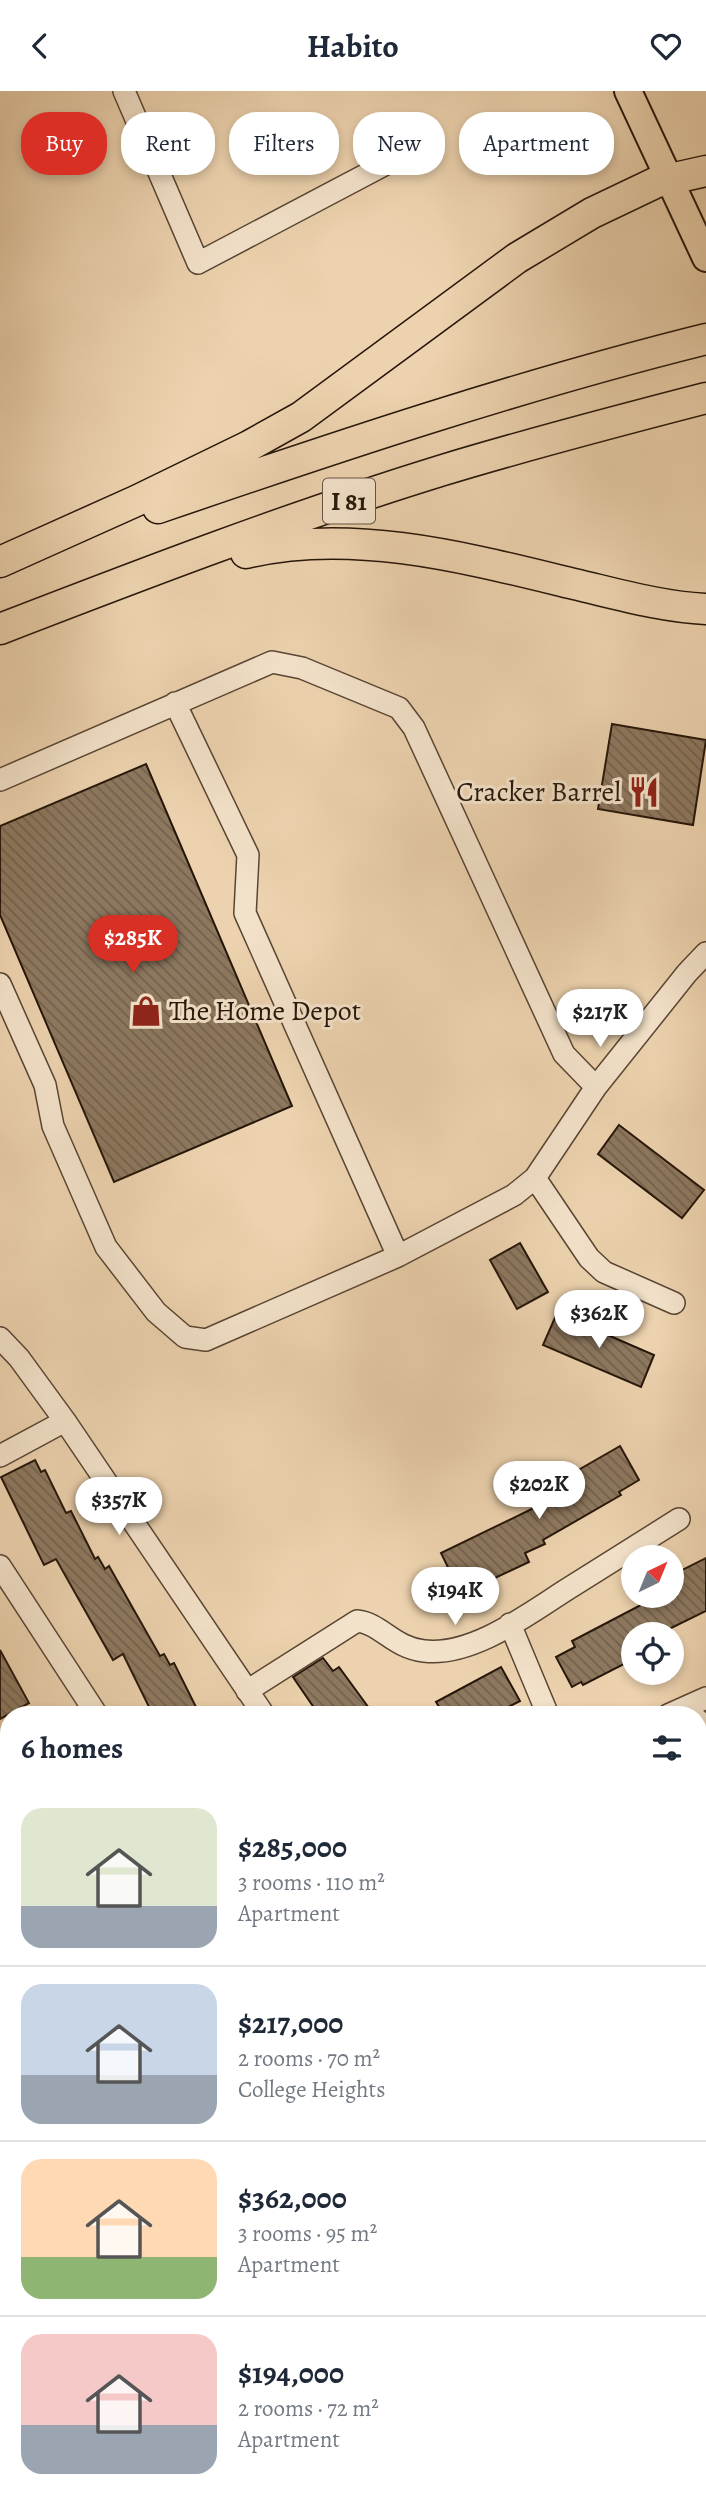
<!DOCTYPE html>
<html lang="en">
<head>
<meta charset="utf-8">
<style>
	body { margin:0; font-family:Alegreya,serif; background:#f6f6f7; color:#1f2937; height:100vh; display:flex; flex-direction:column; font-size:26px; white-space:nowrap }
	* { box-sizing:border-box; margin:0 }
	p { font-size:23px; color:#747a83 }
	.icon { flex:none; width:38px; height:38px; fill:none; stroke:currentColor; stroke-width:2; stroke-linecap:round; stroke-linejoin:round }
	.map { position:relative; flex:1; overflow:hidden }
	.details { position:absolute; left:0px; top:1615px; width:707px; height:800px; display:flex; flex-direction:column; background:#fff; border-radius:28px 28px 0 0; box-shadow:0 4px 10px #0003 }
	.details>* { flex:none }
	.hud { position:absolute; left:21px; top:21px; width:665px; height:63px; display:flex; gap:14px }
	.needle { width:46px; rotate:43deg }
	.tools { position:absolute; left:621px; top:1454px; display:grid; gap:14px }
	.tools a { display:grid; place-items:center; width:63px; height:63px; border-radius:50%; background:#fff; box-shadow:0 4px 10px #0003; font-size:35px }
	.price { position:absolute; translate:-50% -60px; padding:0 16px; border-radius:24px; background:#fff; color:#222; font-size:23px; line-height:46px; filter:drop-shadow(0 2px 4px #0008) }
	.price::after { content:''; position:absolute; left:50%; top:42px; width:21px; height:16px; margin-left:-10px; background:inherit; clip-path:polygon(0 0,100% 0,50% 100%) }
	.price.selected { background:#d93025; color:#fff }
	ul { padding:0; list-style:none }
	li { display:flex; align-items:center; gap:21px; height:175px; padding:0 21px }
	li+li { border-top:2px solid #e0e1e3 }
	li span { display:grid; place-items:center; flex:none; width:196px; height:140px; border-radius:21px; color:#555 }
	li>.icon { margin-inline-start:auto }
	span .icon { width:84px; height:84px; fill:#fffc; stroke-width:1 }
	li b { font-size:30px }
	h2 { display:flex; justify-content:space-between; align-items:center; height:84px; padding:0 21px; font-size:30px }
	.tag { padding:0 24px; border-radius:28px; background:#fff; box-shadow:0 4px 10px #0003; font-size:24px; line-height:63px }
	.tag.selected { background:#d93025; color:#fff }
	header { display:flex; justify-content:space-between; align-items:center; height:91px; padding:0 21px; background:#fff; font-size:32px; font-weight:700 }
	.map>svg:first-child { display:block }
</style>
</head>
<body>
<header><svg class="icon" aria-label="back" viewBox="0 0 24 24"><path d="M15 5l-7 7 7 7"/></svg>Habito<svg class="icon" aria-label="heart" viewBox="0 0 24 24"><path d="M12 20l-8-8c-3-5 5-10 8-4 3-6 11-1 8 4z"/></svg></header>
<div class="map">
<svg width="706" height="2414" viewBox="0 0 706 2414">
	<defs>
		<pattern id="building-back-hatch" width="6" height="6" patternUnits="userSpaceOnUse" patternTransform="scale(1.75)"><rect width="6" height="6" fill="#8d785f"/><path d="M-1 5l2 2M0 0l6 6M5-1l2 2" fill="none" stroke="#73614d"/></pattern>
	</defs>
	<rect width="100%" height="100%" fill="#ecd2ae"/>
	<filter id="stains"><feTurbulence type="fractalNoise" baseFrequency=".00286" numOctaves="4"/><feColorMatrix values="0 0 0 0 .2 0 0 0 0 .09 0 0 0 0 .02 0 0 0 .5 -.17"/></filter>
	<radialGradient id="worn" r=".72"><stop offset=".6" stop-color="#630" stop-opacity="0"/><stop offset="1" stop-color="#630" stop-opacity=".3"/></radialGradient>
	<path fill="url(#building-back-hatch)" stroke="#26160a" stroke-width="2" d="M 612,633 L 706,649 L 693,734 L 598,718 Z
		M 146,673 L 292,1015 L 114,1091 L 0,824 L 0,735 Z
		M 619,1034 L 704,1099 L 682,1127 L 598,1063 Z
		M 520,1152 L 548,1201 L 517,1218 L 490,1169 Z
		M 557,1222 L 654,1264 L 641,1296 L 543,1254 Z
		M 620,1355 L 639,1389 L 619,1401 L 621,1404 L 543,1449 L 545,1453 L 525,1462 L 529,1471 L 461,1503 L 441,1462 L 540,1414 L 535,1404 Z
		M 35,1369 L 41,1381 L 45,1379 L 66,1422 L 71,1420 L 95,1468 L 98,1466 L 105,1478 L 109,1475 L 160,1565 L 164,1563 L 170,1574 L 174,1572 L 200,1624 L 153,1624 L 123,1563 L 113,1569 L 56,1468 L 44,1474 L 1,1386 Z
		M 706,1467 L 706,1520 L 657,1544 L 634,1544 L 634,1568 L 583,1594 L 581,1591 L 572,1596 L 556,1566 L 575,1556 L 572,1550 L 658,1505 L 672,1505 L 672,1484 Z
		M 0,1559 L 29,1612 L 0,1628 Z
		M 323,1567 L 333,1580 L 339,1576 L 374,1624 L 319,1624 L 293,1586 Z
		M 501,1576 L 520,1610 L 508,1616 L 513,1624 L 444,1624 L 436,1611 Z"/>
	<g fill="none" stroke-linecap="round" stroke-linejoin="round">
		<defs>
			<path id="minor" d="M 124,0 L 198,172 L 405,63
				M 175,612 L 248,764 L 245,822 L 398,1165
				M 0,689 L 272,571 L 302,577 L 399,617 L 414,637 L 564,963 L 596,996
				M 0,893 L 45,994 L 53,1035 L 106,1156 L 156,1221 L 185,1246 L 206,1249 L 398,1165 L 514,1104 L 535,1087 L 596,996 L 687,882 L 706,862
				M 535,1087 L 589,1167 L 604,1181 L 674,1212
				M 0,1247 L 19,1267 L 65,1330 L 264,1624
				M 0,1365 L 65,1330
				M 0,1475 L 97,1624
				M 510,1533 L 548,1624
				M 247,1600 L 357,1530 C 380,1532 394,1557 424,1560 C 475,1566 533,1519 574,1494 C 609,1472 644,1450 679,1428
				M 668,1624 L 706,1607
				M 698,1629 L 703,1636 L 706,1636
				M 0,1779 L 9,1775
				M 698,1907 L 706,1904
				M 0,1925 L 9,1921
				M 0,2136 L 9,2133
				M 698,2193 L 706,2190
				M 0,2205 L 9,2199
				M 0,2402 L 9,2394
				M 286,2414 L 292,2406"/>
			<path id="major" d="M 628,0 L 706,167"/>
			<path id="highway" d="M 158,417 C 339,355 521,294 706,248
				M 246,462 C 352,436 471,468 574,493 C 617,503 662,516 706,518
				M 0,471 L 136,410 L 249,355 L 301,326 L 517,167 L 592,122 L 657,91 L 706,80
				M 0,538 C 145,482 291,426 440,380 C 528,353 617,330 706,307"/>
		</defs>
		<use href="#minor" stroke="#584533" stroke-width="24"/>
		<use href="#major" stroke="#26160a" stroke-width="30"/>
		<use href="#highway" stroke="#26160a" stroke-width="33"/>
		<use href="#minor" stroke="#f3e2ca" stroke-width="21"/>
		<use href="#major" stroke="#ecd2ae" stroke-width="26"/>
		<use href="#highway" stroke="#ecd2ae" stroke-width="30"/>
	</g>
	<defs>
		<symbol id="restaurant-bare" viewBox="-9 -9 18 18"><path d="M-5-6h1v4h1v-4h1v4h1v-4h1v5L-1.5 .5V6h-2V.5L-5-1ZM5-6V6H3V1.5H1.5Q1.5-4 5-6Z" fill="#8f2418" stroke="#f3e2ca" stroke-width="2.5" paint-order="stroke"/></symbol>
		<symbol id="shop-bare" viewBox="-9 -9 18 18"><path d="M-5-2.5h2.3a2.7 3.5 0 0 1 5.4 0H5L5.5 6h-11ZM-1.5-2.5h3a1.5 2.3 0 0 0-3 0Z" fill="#8f2418" stroke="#f3e2ca" stroke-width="2.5" paint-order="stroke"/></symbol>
	</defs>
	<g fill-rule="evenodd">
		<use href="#restaurant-bare" x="622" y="679" width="44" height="44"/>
		<use href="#shop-bare" x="124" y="898" width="44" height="44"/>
	</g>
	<g text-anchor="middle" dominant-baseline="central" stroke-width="6" stroke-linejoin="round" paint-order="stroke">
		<rect fill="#f3e2ca" stroke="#645344" stroke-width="2" x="323" y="387.5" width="52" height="45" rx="5"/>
		<g font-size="26" font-weight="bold" fill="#26160a">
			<text x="349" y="410">I 81</text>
		</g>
		<g font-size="28" fill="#26160a" stroke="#f3e2ca" text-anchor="end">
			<text x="621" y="701">Cracker Barrel</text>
			<text x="169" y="920" text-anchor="start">The Home Depot</text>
		</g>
	</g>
	<rect width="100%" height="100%" filter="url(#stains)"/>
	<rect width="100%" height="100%" fill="url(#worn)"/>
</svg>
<div class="tools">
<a><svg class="needle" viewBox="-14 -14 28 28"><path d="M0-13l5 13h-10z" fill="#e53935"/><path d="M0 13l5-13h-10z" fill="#747a83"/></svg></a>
<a><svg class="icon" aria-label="locate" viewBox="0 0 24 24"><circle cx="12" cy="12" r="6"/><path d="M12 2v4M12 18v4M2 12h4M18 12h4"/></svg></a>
</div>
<b class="price selected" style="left:133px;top:884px">$285K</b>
<b class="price" style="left:600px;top:958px">$217K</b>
<b class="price" style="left:599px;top:1259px">$362K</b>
<b class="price" style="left:539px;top:1430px">$202K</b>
<b class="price" style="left:119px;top:1446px">$357K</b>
<b class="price" style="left:455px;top:1536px">$194K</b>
<div class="hud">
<a class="tag selected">Buy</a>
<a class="tag">Rent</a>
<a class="tag">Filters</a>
<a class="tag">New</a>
<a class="tag">Apartment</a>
</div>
<section class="details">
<h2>6 homes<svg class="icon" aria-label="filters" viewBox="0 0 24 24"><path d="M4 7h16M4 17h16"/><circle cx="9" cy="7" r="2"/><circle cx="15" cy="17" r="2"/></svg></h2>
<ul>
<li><span style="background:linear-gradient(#dfe7d0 70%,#9aa5b1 0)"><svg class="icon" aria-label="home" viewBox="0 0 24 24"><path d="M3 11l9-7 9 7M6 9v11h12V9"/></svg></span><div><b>$285,000</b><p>3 rooms · 110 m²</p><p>Apartment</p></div></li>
<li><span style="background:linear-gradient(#c9d6e8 65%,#9aa5b1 0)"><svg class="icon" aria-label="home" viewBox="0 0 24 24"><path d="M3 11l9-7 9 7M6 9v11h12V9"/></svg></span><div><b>$217,000</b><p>2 rooms · 70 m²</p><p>College Heights</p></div></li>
<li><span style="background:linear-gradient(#ffd9b3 70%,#8fb573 0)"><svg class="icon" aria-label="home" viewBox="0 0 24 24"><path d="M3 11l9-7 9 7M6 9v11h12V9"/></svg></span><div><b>$362,000</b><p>3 rooms · 95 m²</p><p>Apartment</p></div></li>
<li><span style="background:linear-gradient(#f6c9c9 65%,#9aa5b1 0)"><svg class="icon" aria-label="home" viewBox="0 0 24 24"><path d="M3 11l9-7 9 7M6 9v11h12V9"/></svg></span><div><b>$194,000</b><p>2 rooms · 72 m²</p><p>Apartment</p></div></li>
</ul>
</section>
</div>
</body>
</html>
